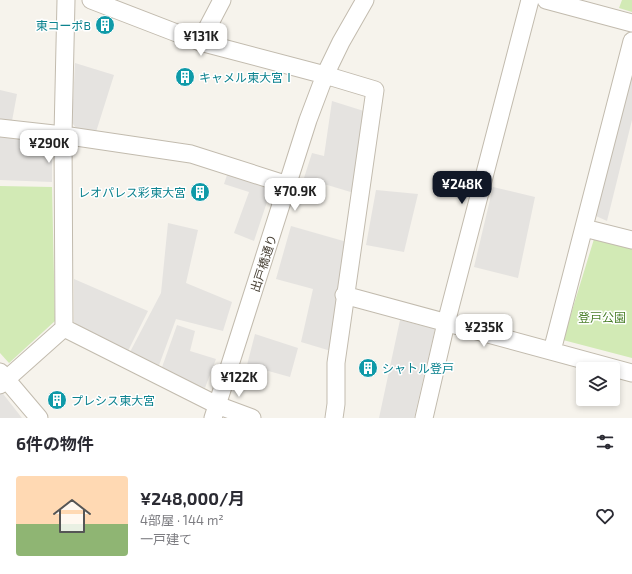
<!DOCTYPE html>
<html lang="ja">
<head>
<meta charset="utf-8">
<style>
	body { margin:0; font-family:"Exo 2","Noto Sans JP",sans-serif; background:#f7f7f7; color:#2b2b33; height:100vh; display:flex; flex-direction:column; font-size:15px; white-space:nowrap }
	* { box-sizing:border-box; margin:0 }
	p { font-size:13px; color:#7c7c81 }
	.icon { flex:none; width:22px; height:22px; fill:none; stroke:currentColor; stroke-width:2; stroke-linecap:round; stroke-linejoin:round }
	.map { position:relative; height:418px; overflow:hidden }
	.side { display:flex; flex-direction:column; background:#fff; flex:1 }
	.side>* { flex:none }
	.controls { position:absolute; left:576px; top:362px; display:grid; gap:8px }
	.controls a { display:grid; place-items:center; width:44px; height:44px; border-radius:4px; background:#fff; box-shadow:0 2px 6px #0003; font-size:20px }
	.price { position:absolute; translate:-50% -34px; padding:0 9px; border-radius:8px; background:#fff; color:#222; font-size:13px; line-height:26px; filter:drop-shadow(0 1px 2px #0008) }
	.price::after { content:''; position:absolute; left:50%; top:24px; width:12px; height:9px; margin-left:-6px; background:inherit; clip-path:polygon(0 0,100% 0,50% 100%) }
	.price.current { background:#111827; color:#fff }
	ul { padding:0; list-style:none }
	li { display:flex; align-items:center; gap:12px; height:100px; padding:0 16px }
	li span { display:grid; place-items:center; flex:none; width:112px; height:80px; border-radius:4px; color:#555 }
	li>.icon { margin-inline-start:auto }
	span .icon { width:48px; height:48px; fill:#fffc; stroke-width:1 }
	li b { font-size:17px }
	h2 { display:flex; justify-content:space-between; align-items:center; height:48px; padding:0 16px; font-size:17px }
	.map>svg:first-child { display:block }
</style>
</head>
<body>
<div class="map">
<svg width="632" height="418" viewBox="0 0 632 418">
	<rect width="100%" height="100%" fill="#f6f3ec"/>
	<path fill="#d2eab5" d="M 622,0 L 632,0 L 632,12 L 619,8 Z
		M 0,186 L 52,187 L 55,321 L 9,363 L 0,353 Z
		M 594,239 L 632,248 L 632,358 L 563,340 Z"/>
	<path fill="#e5e3e0" d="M 75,63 L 114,75 L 96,132 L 77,129 L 72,123 Z
		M 632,71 L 632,120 L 607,221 L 596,216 Z
		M 0,90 L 17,94 L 12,121 L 0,119 Z
		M 332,101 L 367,112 L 354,193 L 304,178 L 312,153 L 324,156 Z
		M 0,134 L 47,142 L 52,146 L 52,182 L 0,180 Z
		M 228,172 L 266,184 L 270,193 L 254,241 L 234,233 L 249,192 L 224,184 Z
		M 493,187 L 535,197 L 518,278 L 474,267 Z
		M 376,190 L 418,194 L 404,252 L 366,245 Z
		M 168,223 L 198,230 L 186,283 L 232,302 L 223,331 L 176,319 L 158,368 L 130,352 L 161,293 Z
		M 291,226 L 347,242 L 331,351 L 301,342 L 313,289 L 276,279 Z
		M 74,279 L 148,311 L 128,351 L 81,328 L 74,322 Z
		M 400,320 L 435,329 L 414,418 L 379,418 Z
		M 177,325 L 195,331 L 190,351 L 216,359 L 205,388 L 161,370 Z
		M 255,334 L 298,348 L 290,377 L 247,365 Z
		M 0,390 L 22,418 L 0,418 Z"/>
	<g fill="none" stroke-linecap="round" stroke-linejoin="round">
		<defs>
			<path id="minor" d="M 91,0 L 200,42 L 325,75 L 375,90 L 336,363 L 336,404 L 334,418
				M 546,0 L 632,23
				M 200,42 L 222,0
				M 0,128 L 63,135 L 191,154 L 288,185
				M 584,228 L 632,240
				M 344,295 L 632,373
				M 64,328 L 217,405 L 252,418
				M 552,351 L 632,41
				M 0,372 L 39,418
				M 0,385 L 64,328 L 63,135 L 66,0
				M 213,418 L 308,120 L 325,75 L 341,42 L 365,0
				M 424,418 L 446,323 L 530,0"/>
		</defs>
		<use href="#minor" stroke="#c2bbae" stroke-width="19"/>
		<use href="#minor" stroke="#fff" stroke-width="17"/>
	</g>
	<defs>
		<symbol id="building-disc" viewBox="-11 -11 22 22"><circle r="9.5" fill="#0f9aa8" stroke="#fff"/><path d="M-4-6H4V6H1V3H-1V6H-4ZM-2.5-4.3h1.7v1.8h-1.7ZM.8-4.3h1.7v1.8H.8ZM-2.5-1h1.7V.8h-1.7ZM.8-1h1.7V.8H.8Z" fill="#fff"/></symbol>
	</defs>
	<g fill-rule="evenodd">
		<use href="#building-disc" x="94" y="14" width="22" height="22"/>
		<use href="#building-disc" x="174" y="66" width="22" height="22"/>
		<use href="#building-disc" x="189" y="181" width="22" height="22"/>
		<use href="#building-disc" x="357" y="357" width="22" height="22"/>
		<use href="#building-disc" x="46" y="389" width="22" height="22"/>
	</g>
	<g text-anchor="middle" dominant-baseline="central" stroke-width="3" stroke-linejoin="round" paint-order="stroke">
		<g font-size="12" fill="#0d838f" stroke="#fff" text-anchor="start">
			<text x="91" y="25" text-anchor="end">東コーポB</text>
			<text x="199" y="77">キャメル東大宮Ⅰ</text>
			<text x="186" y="192" text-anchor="end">レオパレス彩東大宮</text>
			<text x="382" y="368">シャトル登戸</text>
			<text x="71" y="400">プレシス東大宮</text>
		</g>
		<g font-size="12" fill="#4b4439" stroke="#fff">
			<text transform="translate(263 263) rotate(-72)">出戸橋通り</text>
		</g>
		<g font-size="12" fill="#4a7f2a" stroke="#fff">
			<text x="602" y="317">登戸公園</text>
		</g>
	</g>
</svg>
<div class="controls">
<a><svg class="icon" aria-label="layers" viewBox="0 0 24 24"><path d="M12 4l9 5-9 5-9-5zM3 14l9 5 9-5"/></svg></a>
</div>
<b class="price" style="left:201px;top:57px">¥131K</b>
<b class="price" style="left:49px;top:164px">¥290K</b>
<b class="price current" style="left:462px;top:205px">¥248K</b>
<b class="price" style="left:295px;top:212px">¥70.9K</b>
<b class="price" style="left:484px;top:348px">¥235K</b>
<b class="price" style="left:239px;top:398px">¥122K</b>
</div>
<section class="side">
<h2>6件の物件<svg class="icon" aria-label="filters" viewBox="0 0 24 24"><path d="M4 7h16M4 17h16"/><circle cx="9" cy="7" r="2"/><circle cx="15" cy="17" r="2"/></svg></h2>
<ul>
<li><span style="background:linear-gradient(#ffd9b3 60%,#8fb573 0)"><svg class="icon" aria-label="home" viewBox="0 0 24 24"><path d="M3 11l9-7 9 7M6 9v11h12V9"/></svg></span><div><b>¥248,000/月</b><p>4部屋 · 144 m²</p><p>一戸建て</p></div><svg class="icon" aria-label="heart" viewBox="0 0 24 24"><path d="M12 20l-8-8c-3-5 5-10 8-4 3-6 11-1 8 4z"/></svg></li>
</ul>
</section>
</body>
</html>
